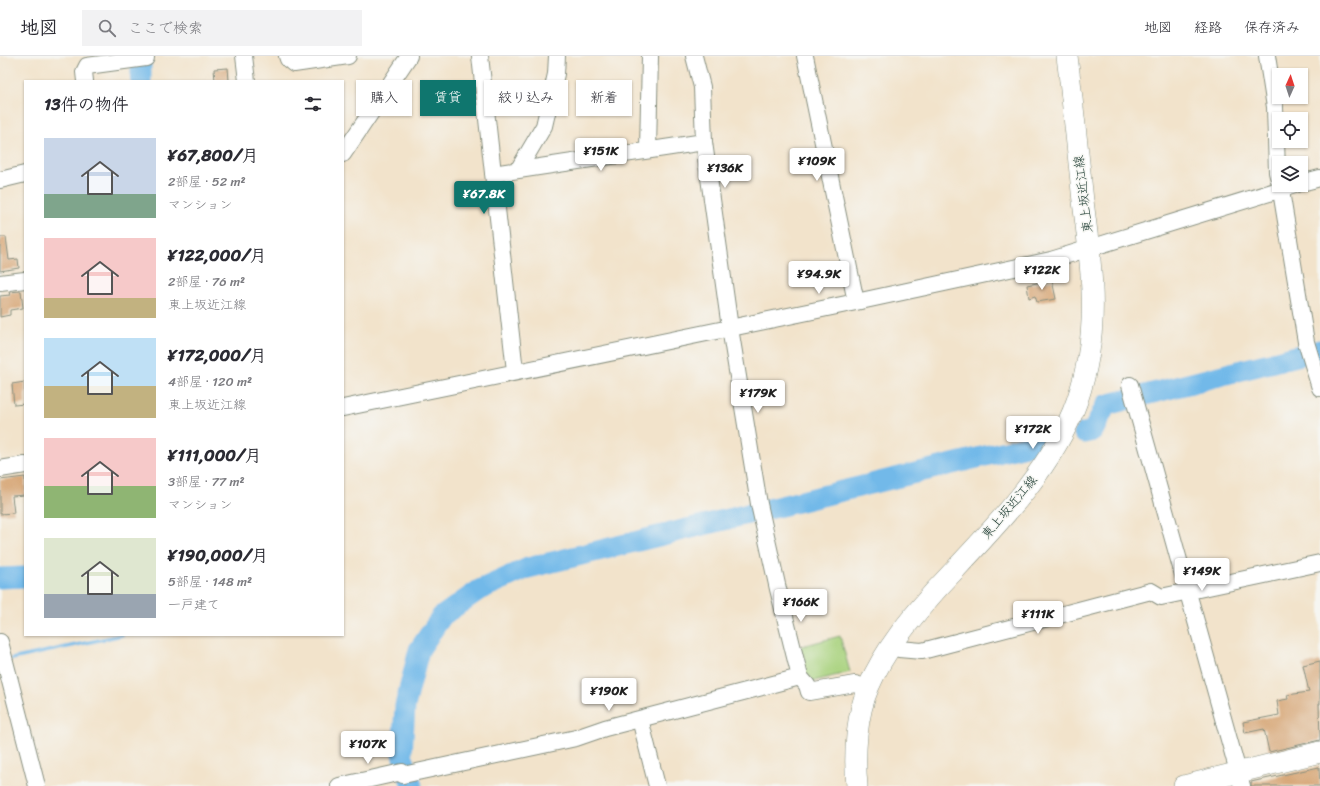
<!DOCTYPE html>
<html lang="ja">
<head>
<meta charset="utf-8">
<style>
	body { margin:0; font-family:Sriracha,"Klee One",sans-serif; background:#f2f2f3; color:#2b2b33; height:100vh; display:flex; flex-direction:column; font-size:15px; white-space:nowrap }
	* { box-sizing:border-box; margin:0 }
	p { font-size:13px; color:#7c7c81 }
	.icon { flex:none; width:22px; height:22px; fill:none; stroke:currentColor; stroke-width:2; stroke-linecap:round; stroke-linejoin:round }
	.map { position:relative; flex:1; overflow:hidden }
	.sheet { position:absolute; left:24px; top:24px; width:320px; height:556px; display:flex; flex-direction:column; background:#fff; border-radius:0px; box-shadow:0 1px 3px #0004 }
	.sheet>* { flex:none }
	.hud { position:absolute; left:356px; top:24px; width:380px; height:36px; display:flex; gap:8px }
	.needle { width:26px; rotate:3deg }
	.fabs { position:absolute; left:1272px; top:12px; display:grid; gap:8px }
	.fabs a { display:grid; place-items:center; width:36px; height:36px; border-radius:0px; background:#fff; box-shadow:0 1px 3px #0004; font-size:20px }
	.price { position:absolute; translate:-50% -34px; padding:0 9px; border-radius:4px; background:#fff; color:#222; font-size:13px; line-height:26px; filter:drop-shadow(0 1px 2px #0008) }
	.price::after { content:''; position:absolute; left:50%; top:24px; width:12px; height:9px; margin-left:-6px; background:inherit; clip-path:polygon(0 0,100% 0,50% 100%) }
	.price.active { background:#0f766e; color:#fff }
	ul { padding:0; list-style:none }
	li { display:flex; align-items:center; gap:12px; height:100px; padding:0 20px }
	li span { display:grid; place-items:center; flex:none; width:112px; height:80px; border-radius:0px; color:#555 }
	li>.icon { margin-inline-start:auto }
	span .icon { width:48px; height:48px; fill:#fffc; stroke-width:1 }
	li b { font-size:17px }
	h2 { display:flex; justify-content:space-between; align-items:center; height:48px; padding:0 20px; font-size:17px }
	.pill { padding:0 14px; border-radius:0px; background:#fff; box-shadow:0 1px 3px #0004; font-size:14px; line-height:36px }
	.pill.active { background:#0f766e; color:#fff }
	header { display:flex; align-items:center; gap:24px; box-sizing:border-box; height:56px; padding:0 20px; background:#fff; border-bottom:1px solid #e1e1e2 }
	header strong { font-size:19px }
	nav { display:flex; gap:22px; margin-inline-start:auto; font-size:14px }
	.search { width:280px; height:36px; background:#f2f2f3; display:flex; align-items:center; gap:10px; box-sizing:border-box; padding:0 14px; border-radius:0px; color:#7c7c81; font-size:15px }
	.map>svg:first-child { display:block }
</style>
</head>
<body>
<header>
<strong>地図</strong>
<div class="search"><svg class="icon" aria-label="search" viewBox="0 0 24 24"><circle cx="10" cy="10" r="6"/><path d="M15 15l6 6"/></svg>ここで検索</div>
<nav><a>地図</a><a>経路</a><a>保存済み</a></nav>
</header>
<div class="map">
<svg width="1320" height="730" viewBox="0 0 1320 730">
	<rect width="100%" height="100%" fill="#f6f6f2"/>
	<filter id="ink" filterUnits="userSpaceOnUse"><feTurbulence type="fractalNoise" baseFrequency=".025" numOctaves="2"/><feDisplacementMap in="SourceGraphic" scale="8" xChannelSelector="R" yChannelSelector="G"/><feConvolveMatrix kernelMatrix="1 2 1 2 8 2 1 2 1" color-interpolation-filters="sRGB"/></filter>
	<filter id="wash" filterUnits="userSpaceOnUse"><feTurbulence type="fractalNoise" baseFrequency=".012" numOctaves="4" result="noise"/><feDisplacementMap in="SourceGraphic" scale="16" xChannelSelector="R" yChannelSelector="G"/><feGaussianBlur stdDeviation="0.9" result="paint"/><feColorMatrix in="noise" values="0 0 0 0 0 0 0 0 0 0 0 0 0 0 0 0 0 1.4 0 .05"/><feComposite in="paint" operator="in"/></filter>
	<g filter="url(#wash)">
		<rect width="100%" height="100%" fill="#f2e3cb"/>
		<path fill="#a8d27d" stroke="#648858" d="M 840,580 L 850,616 L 814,625 L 805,621 L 798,591 Z"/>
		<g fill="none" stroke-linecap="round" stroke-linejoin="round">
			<path stroke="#72b9e9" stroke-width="3.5" d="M 12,603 L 122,579"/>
			<path stroke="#72b9e9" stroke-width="21" d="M 141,7 L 141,25
				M 1084,377 L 1093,375 L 1106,349 L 1320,294
				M 0,522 L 25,521
				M 412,730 L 402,698 L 405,650 L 419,594 L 442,560 L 479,534 L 528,512 L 1038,387"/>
		</g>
		<g id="blocks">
			<path fill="#d6a473" d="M 228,12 L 229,25 L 215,25 L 214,13 Z
				M 0,181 L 6,181 L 9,204 L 18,203 L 19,212 L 0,215 Z
				M 1052,224 L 1056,243 L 1037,246 L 1035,240 L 1029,242 L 1027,229 Z
				M 21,235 L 23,252 L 10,254 L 10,259 L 0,261 L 0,240 L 10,239 L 9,236 Z
				M 25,326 L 25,348 L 14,349 L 12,328 Z
				M 25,421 L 25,439 L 12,440 L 14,457 L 0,458 L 0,424 Z
				M 1320,605 L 1320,648 L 1319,648 L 1320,684 L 1269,696 L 1264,673 L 1245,677 L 1243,666 L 1279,659 L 1277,645 L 1288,643 L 1287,639 L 1309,636 L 1303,609 Z
				M 1319,711 L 1320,730 L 1251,730 L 1251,726 Z"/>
		</g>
	</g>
	<g filter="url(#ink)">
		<use href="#blocks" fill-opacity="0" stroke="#889080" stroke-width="1"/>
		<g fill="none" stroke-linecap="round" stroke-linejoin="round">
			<defs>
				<path id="minor" d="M 244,0 L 247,25
					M 287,0 L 288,3 L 294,8 L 348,0
					M 480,0 L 515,315
					M 694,0 L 702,31 L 704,86 L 730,272 L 759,448 L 778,533 L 800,621 L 807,629 L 809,636 L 855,628 L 868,632
					M 805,0 L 856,246
					M 1267,0 L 1275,51 L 1277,116 L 1279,124
					M 85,25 L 84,16 L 87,10 L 146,2 L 146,0
					M 648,94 L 650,0
					M 343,98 L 409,0
					M 518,114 L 544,70 L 556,18 L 557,0
					M 493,118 L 704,86
					M 0,124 L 25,118
					M 1301,127 L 1320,122
					M 1280,129 L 1306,286 L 1320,332
					M 0,227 L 25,224
					M 1130,329 L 1242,730
					M 343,352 L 856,246 L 1051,204 L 1295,129
					M 0,413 L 25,409
					M 0,586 L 37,730
					M 890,590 L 899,593 L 922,595 L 1151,535 L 1161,541 L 1320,507
					M 640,663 L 657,730
					M 403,719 L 576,682 L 605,672 L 800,621
					M 339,730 L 402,716"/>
				<path id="major" d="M 857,730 C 854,699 856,659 869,630 C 885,593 909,565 935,535 C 986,480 1052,416 1077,345 C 1101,275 1092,216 1083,145 C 1078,97 1073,48 1067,0
					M 1184,730 L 1320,696"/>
			</defs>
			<use href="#minor" stroke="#889080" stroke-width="18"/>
			<use href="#major" stroke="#889080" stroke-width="22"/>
			<use href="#minor" stroke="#fff" stroke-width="16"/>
			<use href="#major" stroke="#fff" stroke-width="21"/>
		</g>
	</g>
	<g text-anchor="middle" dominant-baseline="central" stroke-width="3" stroke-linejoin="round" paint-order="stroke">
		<g font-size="13" fill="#1f3d34" stroke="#f6f6f2">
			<text transform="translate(1083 138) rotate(-97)">東上坂近江線</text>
			<text transform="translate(1009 451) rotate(-50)">東上坂近江線</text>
		</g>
	</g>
</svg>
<div class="fabs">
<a><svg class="needle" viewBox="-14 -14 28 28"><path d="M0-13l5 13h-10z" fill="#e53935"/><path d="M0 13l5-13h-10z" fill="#7c7c81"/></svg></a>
<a><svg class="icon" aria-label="locate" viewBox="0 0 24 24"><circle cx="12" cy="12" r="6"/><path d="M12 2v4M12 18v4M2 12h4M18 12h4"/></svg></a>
<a><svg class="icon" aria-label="layers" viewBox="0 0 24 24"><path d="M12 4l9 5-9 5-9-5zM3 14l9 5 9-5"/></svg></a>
</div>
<b class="price" style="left:601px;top:116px">¥151K</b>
<b class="price" style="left:817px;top:126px">¥109K</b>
<b class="price" style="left:725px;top:133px">¥136K</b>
<b class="price active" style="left:484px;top:159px">¥67.8K</b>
<b class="price" style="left:1042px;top:235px">¥122K</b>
<b class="price" style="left:819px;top:239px">¥94.9K</b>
<b class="price" style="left:758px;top:358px">¥179K</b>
<b class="price" style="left:1033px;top:394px">¥172K</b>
<b class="price" style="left:1202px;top:536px">¥149K</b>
<b class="price" style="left:801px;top:567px">¥166K</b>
<b class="price" style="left:1038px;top:579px">¥111K</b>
<b class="price" style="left:609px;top:656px">¥190K</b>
<b class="price" style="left:368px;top:709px">¥107K</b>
<div class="hud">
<a class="pill">購入</a>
<a class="pill active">賃貸</a>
<a class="pill">絞り込み</a>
<a class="pill">新着</a>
</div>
<section class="sheet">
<h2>13件の物件<svg class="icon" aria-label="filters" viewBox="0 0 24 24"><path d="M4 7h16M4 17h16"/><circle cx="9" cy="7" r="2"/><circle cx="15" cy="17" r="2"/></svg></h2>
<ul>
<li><span style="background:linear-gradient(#c9d6e8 70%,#7fa58c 0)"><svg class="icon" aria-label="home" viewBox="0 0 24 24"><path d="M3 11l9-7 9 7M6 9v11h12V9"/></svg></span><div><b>¥67,800/月</b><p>2部屋 · 52 m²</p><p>マンション</p></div></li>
<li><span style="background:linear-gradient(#f6c9c9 75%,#c2b280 0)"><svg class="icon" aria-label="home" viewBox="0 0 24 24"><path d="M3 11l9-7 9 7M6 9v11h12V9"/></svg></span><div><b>¥122,000/月</b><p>2部屋 · 76 m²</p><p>東上坂近江線</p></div></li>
<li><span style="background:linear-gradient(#bfe0f5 60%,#c2b280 0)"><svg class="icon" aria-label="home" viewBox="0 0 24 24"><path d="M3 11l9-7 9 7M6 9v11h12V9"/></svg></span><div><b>¥172,000/月</b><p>4部屋 · 120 m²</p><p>東上坂近江線</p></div></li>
<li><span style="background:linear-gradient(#f6c9c9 60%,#8fb573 0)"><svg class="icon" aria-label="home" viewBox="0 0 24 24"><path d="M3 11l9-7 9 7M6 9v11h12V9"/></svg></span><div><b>¥111,000/月</b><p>3部屋 · 77 m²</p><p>マンション</p></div></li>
<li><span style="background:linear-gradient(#dfe7d0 70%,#9aa5b1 0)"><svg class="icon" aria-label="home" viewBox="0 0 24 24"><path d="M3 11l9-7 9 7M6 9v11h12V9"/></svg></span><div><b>¥190,000/月</b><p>5部屋 · 148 m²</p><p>一戸建て</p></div></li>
</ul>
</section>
</div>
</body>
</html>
